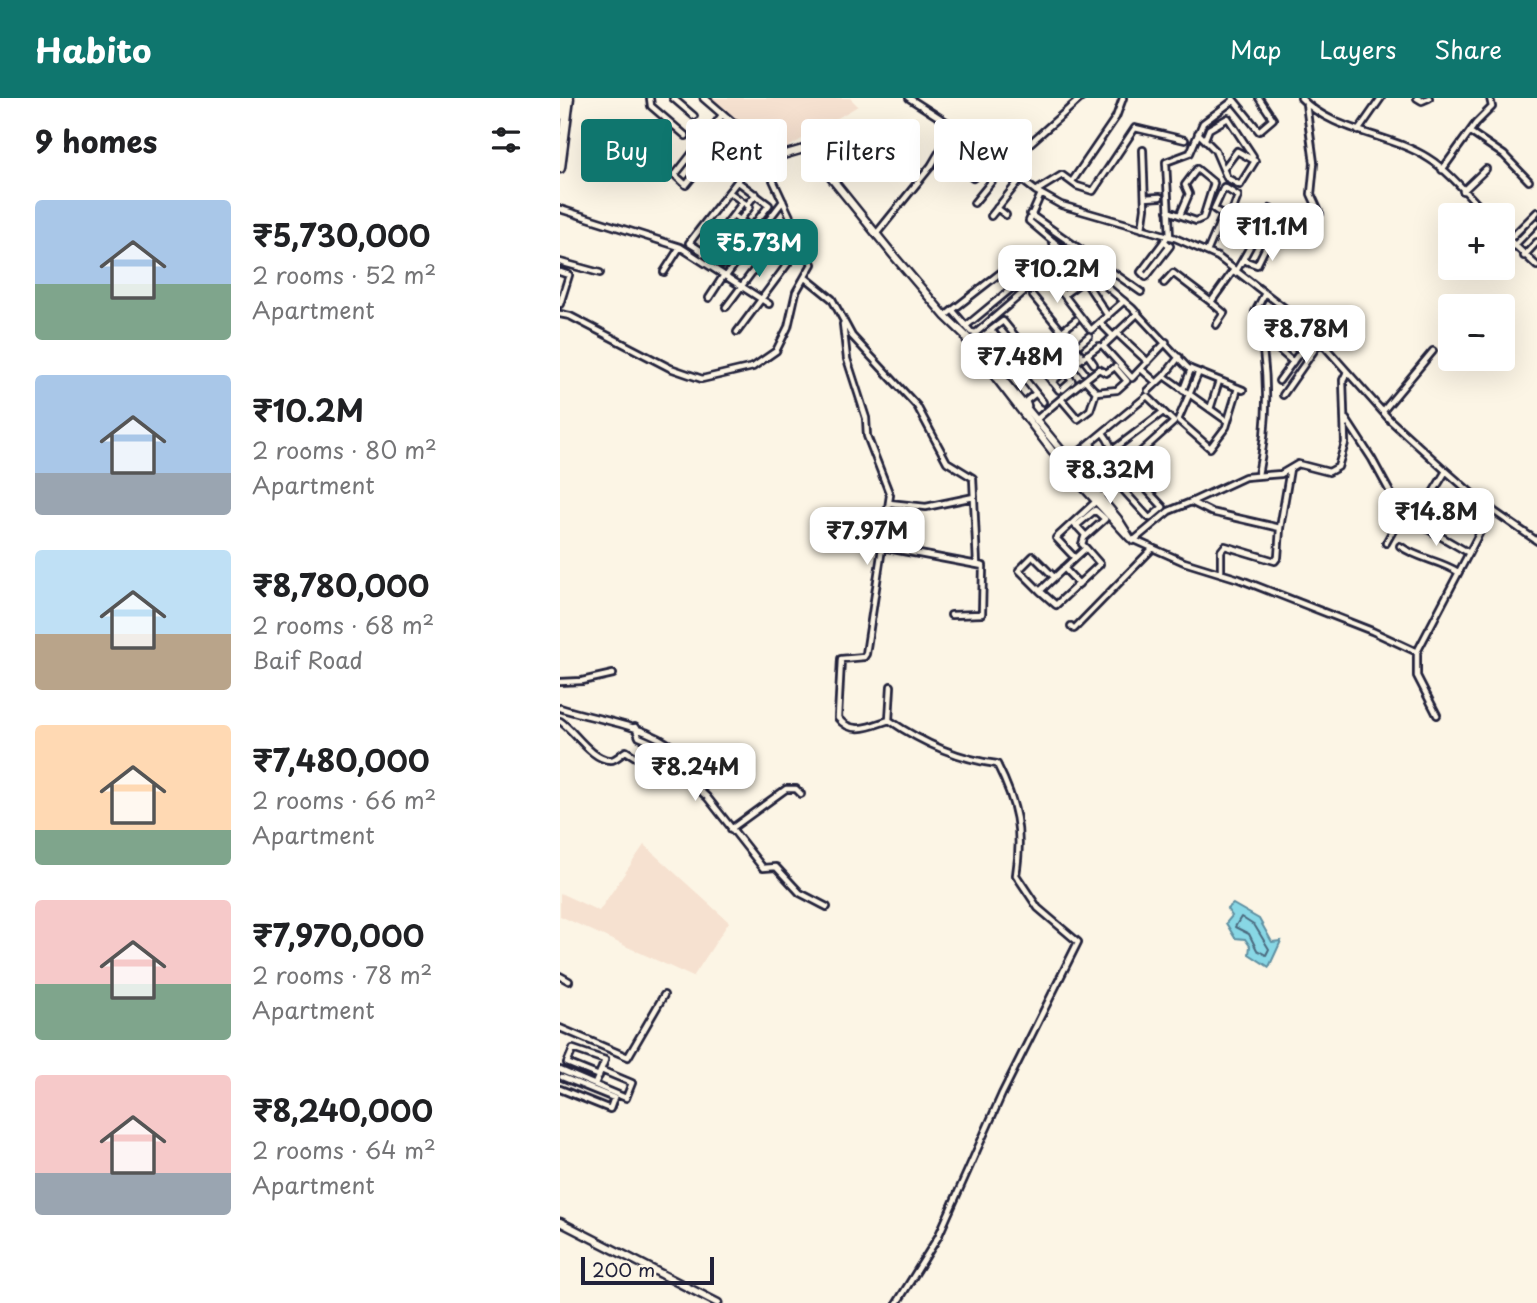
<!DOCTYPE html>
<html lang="en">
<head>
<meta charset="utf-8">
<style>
	body { margin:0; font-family:"Playpen Sans",sans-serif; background:#f2f2f2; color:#202124; height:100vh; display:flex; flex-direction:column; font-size:26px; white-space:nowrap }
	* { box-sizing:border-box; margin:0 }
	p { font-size:23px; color:#757577 }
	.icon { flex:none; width:38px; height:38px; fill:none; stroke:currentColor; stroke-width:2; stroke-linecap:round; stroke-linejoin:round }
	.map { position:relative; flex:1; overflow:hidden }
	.panel { display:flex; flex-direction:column; background:#fff; width:560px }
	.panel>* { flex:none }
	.guide { position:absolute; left:21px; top:21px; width:665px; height:63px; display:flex; gap:14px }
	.fabs { position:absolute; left:878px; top:105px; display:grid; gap:14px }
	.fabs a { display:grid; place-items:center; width:77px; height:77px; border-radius:7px; background:#fff; box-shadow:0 7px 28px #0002; font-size:35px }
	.scale { position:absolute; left:21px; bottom:18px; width:133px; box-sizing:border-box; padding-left:7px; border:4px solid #22223b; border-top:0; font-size:19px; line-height:24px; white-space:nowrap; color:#22223b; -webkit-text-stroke:5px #fcf5e5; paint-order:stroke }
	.price { position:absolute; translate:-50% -60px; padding:0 16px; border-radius:14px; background:#fff; color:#222; font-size:23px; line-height:46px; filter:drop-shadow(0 2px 4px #0008) }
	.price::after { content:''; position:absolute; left:50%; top:42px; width:21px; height:16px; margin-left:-10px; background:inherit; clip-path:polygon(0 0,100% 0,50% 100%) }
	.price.selected { background:#0f766e; color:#fff }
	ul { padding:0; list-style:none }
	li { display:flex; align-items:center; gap:21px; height:175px; padding:0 35px }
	li span { display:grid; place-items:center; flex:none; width:196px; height:140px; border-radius:7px; color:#555 }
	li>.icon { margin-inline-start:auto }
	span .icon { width:84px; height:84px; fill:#fffc; stroke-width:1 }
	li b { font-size:30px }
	h2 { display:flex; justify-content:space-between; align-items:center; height:84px; padding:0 35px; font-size:30px }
	.pill { padding:0 24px; border-radius:7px; background:#fff; box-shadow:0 7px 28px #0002; font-size:24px; line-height:63px }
	.pill.selected { background:#0f766e; color:#fff }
	header { display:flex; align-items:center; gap:42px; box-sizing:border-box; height:98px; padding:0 35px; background:#0f766e; color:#fff }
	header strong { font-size:33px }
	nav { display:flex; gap:38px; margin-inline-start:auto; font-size:24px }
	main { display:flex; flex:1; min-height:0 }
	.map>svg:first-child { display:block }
</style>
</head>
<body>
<header>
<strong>Habito</strong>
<nav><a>Map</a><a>Layers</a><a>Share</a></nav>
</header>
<main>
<section class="panel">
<h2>9 homes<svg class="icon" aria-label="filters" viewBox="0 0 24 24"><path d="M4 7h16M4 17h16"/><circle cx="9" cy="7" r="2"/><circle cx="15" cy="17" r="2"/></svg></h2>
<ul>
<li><span style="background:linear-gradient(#a9c7e8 60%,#7fa58c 0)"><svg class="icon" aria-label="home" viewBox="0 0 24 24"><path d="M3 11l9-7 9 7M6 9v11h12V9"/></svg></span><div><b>₹5,730,000</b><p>2 rooms · 52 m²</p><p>Apartment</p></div></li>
<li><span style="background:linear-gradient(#a9c7e8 70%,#9aa5b1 0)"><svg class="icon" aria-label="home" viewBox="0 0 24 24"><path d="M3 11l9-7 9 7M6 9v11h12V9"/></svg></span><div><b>₹10.2M</b><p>2 rooms · 80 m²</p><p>Apartment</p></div></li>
<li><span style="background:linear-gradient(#bfe0f5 60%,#b9a48a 0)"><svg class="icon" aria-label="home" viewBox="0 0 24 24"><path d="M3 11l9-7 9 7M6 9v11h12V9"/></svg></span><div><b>₹8,780,000</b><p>2 rooms · 68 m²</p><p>Baif Road</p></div></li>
<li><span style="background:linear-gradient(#ffd9b3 75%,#7fa58c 0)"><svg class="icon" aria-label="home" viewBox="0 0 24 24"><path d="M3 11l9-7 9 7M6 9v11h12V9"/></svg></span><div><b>₹7,480,000</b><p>2 rooms · 66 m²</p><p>Apartment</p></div></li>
<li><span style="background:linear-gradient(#f6c9c9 60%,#7fa58c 0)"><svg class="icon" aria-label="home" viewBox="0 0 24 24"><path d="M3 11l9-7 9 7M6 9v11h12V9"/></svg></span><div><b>₹7,970,000</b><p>2 rooms · 78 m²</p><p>Apartment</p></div></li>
<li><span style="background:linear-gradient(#f6c9c9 70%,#9aa5b1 0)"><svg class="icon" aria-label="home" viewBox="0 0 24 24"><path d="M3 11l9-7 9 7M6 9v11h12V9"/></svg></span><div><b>₹8,240,000</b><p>2 rooms · 64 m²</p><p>Apartment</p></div></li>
</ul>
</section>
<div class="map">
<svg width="977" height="1205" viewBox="0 0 977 1205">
	<rect width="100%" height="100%" fill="#fcf5e5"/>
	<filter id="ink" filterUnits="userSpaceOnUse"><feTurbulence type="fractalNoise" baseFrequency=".0143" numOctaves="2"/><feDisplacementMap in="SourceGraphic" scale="14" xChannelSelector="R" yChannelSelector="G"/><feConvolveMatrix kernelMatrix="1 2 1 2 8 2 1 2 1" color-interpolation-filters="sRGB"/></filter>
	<g filter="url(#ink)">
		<path fill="#f6e1d0" d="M 147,0 L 290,0 L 298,8 L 213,58 L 208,57 L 204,46 Z
			M 84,747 L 169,824 L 133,879 L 0,818 L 0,795 L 39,813 Z"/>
		<path fill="#88d7e5" stroke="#5f8fa1" stroke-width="2" d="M 673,806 L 699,821 L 712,844 L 721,843 L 709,869 L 689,856 L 690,848 L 685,841 L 675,840 L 666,825 L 672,818 L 667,811 Z"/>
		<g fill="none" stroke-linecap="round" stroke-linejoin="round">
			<path stroke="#4b6a7f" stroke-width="2" d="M 681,819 L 695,828 L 709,851 L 706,857 L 697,852 L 689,836 L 675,829 Z"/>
			<defs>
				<path id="minor" d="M 90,0 L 91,8 L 126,38
					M 113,0 L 134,18
					M 349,0 L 394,29 L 476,93 L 501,107 L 615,140 L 658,159 L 744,225 L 830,322 L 886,373 L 925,407 L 977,443
					M 741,0 C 773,34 831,36 868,60 C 888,72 911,100 927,117
					M 857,0 L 862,3 L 869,0
					M 673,1 L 699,33 L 713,21 L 699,0
					M 746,6 L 754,65 L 751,96 L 760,116
					M 158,22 L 170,32 L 126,87 L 115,77 L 163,16
					M 798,33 L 821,0
					M 910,34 L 944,57 L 969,83
					M 638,35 L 655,52 L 667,80 L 680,87 L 695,63 L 677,53 L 665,69
					M 645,41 L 649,31 L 668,20 L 693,58
					M 138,49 L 150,59
					M 389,61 L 413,80 L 433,59
					M 441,64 L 459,55 L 521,0
					M 882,72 L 916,25 L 932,9 L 930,0
					M 513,82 L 556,19 L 563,0
					M 177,83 L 209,107 L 163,166 L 129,145 C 153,114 178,82 203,51
					M 476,93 L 502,77 L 517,88 L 533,93 L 575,30 L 625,42
					M 903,93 L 926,71
					M 169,94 L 190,109 L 180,122 L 192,130
					M 481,96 L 469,123 L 572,210 L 628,270 L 683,292
					M 585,100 L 600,99
					M 414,105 L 445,67
					M 187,107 L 196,96
					M 437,110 L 446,117
					M 0,111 L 120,149 L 209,206
					M 608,113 L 636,123 L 643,120 L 654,85 L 637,71 L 625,87 L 629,96 L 620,117
					M 470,116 L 581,194
					M 431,118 L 462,79
					M 180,122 L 173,117 L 183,104
					M 582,131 L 585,110 L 583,52
					M 317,135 L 371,68 L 394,29
					M 943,136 L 977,168
					M 610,139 L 606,64 L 630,55 L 643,25 L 674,2
					M 949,142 L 977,114
					M 493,143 L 494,152 L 521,177 L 526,172
					M 604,143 L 610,148 L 586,179 L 581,174 L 608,138
					M 954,148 L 977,124
					M 647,154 L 663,117 L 670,119 L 678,98 L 664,89 L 654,111 L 663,117
					M 143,156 L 173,117
					M 964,158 L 977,144
					M 476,161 L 531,232 L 564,203
					M 0,164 L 40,175
					M 0,174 L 9,177 L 0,206
					M 104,174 L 120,149
					M 675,175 C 687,155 698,134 709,113 L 710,111 L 722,116 L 697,167 L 683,162
					M 521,177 L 548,218
					M 166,178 L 223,103
					M 246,180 L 272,201 L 292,238 L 357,308 L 387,364 L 413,380 L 417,466
					M 604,185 L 613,175 L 651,204 L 673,173
					M 505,196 L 524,182
					M 473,198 L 523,259
					M 149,200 L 164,177
					M 651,204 L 664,215 L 656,227
					M 166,209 L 232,121
					M 578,215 L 543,248 L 572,280 L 606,244
					M 0,216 L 10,218 L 110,270 L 142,281 L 193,269 L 216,253 L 228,229 L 236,194 L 252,166 L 206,67 L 209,61
					M 385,218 L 462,158 L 467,159 L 481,179 L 416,235 L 411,234 L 394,214
					M 540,225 L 553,238
					M 283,226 L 287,261 L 306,320 L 307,338 L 330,397 L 306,556 L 304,559 L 281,561 L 278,620 C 292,638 311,628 329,622
					M 406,228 L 475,171
					M 177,234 L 243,145
					M 557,235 L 588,264
					M 724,242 L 741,252
					M 417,243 L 431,232
					M 483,248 L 505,273 L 539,248
					M 516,249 L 529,238
					M 717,250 L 733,264
					M 527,256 L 534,266
					M 516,264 L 524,274
					M 460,266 L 431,232 L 443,223 L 499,292
					M 456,270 L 483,304
					M 581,271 L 597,285
					M 485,275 L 497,264
					M 638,276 L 618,322 L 650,350 L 666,329 L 678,290
					M 604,278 L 619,259
					M 440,283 L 516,222
					M 719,283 L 753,236
					M 492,284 L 505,273 L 512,283 L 503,291
					M 623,292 L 631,271
					M 588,293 L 604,278 L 667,323
					M 723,297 L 760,244
					M 501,301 L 518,321 L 530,312 L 536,294
					M 468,308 L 466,303 L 476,295
					M 650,311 L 659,283
					M 823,313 L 873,253
					M 786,321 L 812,361 L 842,416 L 909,455
					M 476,322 C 496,304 518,287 539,271 L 546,275 L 555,269 L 567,283 L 557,292 L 536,294 L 525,282
					M 531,344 L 535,362 L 531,380 L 547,385 C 558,368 555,350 543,335
					M 554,351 L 603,314
					M 508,363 L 587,298 L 614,324 L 563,370 L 553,359
					M 512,367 L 528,347
					M 698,377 C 709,322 710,268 695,214 L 705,195
					M 556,384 L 588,419 L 590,420 L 603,409 L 575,379 L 561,390
					M 631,404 L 685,379 L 721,376 L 738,366 L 769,374 L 778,369 L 785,345 L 783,282 L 786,276
					M 329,405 L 366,409 L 414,399
					M 855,424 L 886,373
					M 515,426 L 525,437 L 522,446 L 526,450
					M 516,428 L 535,412 L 545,421 L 525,439
					M 720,430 L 730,371
					M 570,440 L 624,464 L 679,481 L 812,533 L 857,554
					M 573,443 L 609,413 L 631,404 L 651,414 L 720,430 L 718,459 L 715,463 L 665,448 L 661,453 L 661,475
					M 826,445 L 842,416
					M 840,448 C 858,461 879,462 898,474
					M 322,449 L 423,468 L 422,516 L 391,517
					M 515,460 L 526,450 L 540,466 L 496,507 L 480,493 L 515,460 L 496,440 L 569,373
					M 504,470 L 519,486
					M 480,493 L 459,472 L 473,458 L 494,479
					M 511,528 L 514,531 L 592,451
					M 0,584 L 22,583 L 53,576
					M 331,588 L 329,622 C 361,644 398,661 437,666 C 457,706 463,733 456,777 L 478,810 L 518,844 L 442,996 L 378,1139 L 337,1205
					M 0,610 C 46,625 95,626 130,664 L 123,674 L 124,678 L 147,699 L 203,770 L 216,769 L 240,795 L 267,809
					M 877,617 L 857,578 L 857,554 L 932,411
					M 0,623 C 13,631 32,663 51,662 C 56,662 62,655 66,653 L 107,679
					M 75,629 L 79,639 L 93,645
					M 171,731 L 226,691 L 236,691 L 241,696
					M 0,878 L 9,883
					M 0,930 L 68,959 L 104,897
					M 0,972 L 66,1000 L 72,985 L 41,972 L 35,986
					M 39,978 L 7,965 L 13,951 L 45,962 L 41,972
					M 0,991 L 50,1011 L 54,1000 L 2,979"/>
				<path id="tertiary" d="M 144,0 L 203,51 L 209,61 L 247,50 L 334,158 L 385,218 L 411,243 L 558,421 L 570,440
					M 406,241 L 503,367 L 570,440
					M 0,1124 L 158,1205"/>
				<path id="trunk" d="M 0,17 L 2,0
					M 0,70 L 9,0"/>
			</defs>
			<use href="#minor" stroke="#22223b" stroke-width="10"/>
			<use href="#tertiary" stroke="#22223b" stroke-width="11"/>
			<use href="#trunk" stroke="#22223b" stroke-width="13"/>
			<use href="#minor" stroke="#fcf5e5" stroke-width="4.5"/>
			<use href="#tertiary" stroke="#fcf5e5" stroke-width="6"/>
			<use href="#trunk" stroke="#fcf5e5" stroke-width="8"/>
		</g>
	</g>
</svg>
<div class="fabs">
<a>+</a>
<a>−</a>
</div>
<div class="scale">200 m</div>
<b class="price" style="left:712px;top:165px">₹11.1M</b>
<b class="price selected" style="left:199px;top:181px">₹5.73M</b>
<b class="price" style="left:497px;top:207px">₹10.2M</b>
<b class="price" style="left:746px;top:267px">₹8.78M</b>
<b class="price" style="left:460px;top:295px">₹7.48M</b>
<b class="price" style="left:550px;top:408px">₹8.32M</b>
<b class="price" style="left:876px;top:450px">₹14.8M</b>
<b class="price" style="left:307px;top:469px">₹7.97M</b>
<b class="price" style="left:135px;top:705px">₹8.24M</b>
<div class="guide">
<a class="pill selected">Buy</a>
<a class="pill">Rent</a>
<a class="pill">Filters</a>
<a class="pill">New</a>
</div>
</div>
</main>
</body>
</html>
